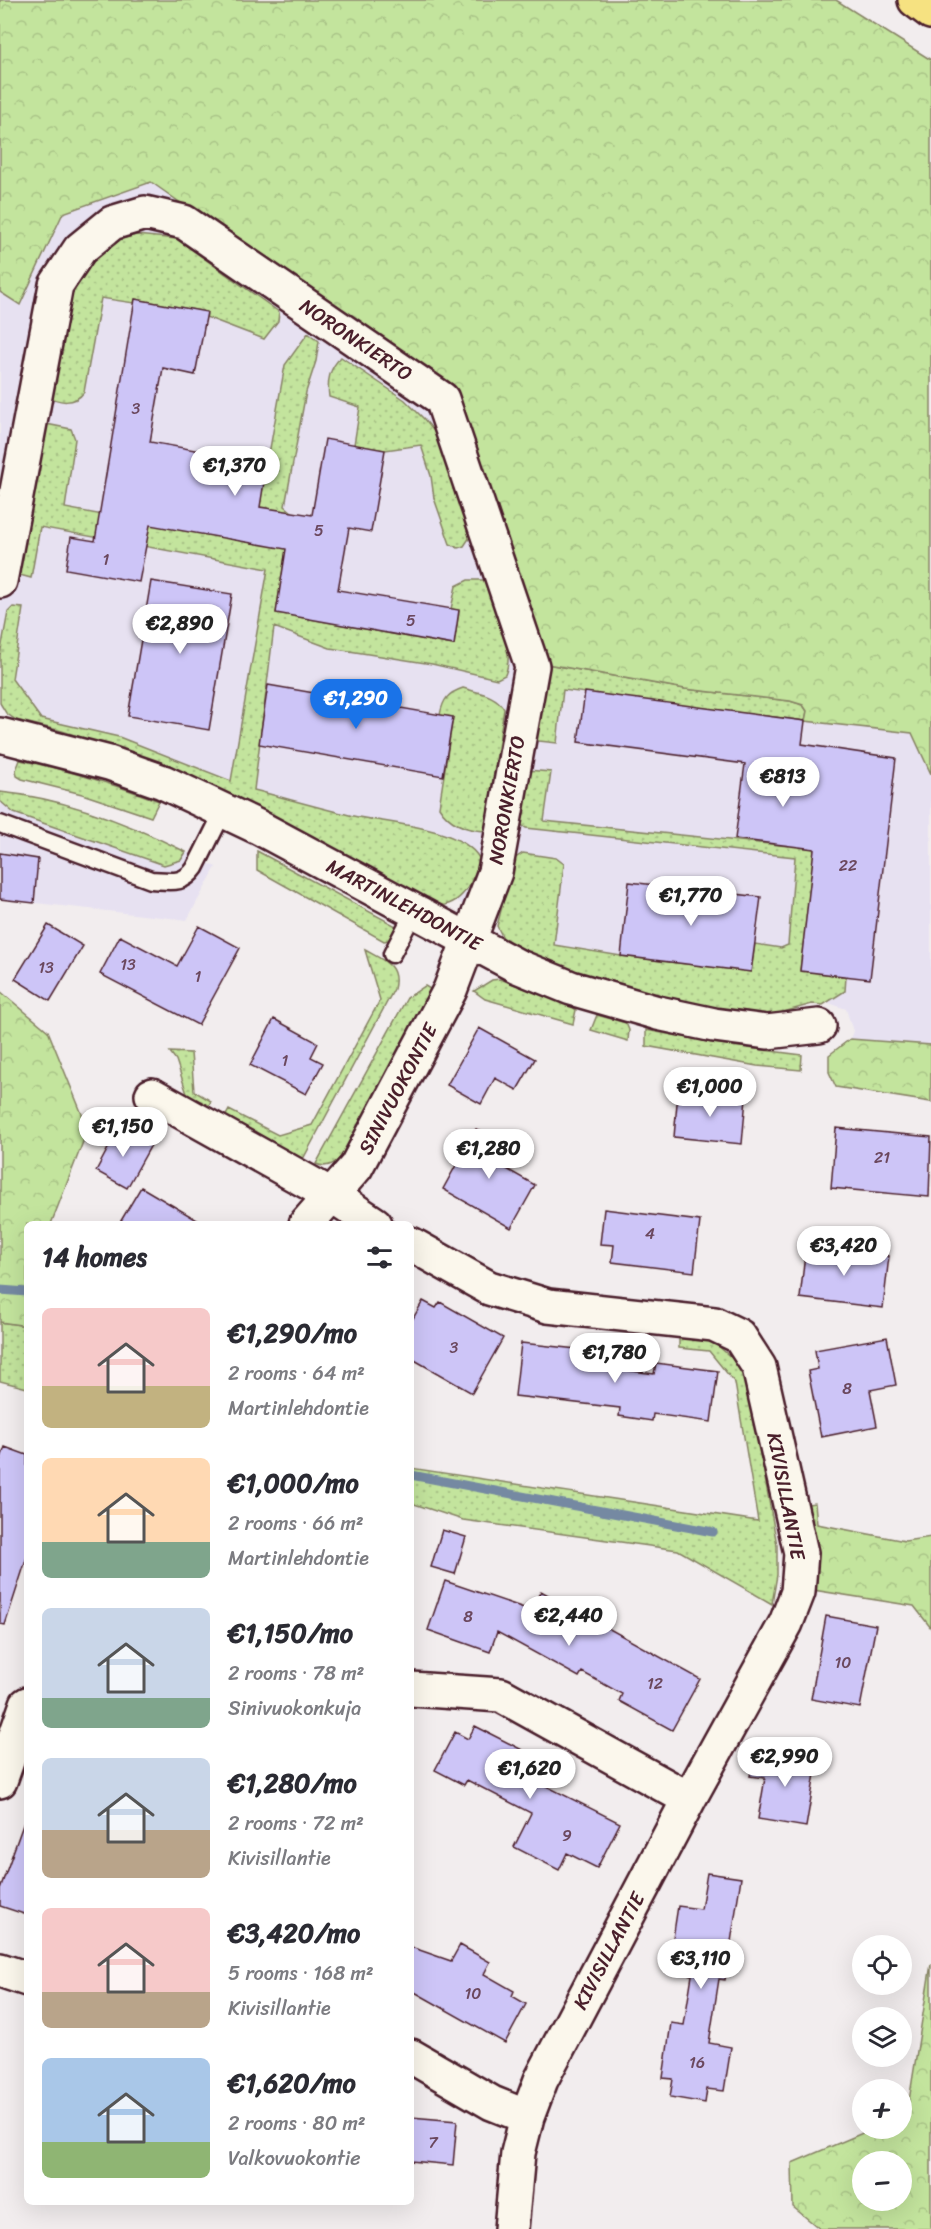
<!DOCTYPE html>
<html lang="en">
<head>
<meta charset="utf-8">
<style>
	body { margin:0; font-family:Sriracha,sans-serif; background:#f2f2f3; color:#2b2b33; height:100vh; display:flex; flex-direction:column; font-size:22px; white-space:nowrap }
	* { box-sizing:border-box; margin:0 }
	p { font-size:20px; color:#7c7c81 }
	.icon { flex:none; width:33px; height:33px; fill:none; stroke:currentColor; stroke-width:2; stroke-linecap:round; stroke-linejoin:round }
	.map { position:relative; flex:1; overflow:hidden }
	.details { position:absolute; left:24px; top:1221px; width:390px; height:984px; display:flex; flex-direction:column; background:#fff; border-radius:9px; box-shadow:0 6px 24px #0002 }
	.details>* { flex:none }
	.buttons { position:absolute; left:852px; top:1935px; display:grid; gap:12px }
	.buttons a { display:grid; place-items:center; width:60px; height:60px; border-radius:50%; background:#fff; box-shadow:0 6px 24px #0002; font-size:30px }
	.price { position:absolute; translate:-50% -51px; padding:0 14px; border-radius:21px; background:#fff; color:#222; font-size:20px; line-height:39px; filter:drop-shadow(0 2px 3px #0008) }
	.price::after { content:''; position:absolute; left:50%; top:36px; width:18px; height:14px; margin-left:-9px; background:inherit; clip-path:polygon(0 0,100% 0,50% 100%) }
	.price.active { background:#1a73e8; color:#fff }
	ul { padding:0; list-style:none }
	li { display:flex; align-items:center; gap:18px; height:150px; padding:0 18px }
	li span { display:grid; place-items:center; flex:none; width:168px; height:120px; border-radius:9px; color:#555 }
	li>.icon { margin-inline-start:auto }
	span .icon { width:72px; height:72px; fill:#fffc; stroke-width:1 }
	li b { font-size:26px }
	h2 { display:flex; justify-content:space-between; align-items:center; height:72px; padding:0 18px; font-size:26px }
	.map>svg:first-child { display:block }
</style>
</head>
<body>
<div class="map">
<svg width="931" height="2229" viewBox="0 0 931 2229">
	<defs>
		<pattern id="grass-dots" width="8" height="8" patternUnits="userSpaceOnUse" patternTransform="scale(1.5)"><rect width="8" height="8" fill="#c3e49d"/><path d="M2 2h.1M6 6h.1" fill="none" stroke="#a9c387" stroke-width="1.8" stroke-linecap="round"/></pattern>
		<pattern id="forest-crowns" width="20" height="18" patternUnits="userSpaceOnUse" patternTransform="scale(1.5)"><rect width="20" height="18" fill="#c3e49d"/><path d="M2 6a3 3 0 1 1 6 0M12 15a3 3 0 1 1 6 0" fill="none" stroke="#a9c387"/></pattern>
	</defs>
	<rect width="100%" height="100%" fill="#f2edee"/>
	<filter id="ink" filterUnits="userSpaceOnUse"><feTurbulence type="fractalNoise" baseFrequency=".0167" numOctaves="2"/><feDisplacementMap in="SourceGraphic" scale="12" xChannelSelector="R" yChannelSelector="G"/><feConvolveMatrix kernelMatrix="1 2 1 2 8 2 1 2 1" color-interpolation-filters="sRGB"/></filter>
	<g filter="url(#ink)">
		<path fill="#e7e1f1" d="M 151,181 L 460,400 L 547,664 L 807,711 L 805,721 L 912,733 L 931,774 L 931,1045 L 850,1039 L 853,1031 L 846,1009 L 806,995 L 533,944 L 439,891 L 230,782 L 0,707 L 0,292 L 20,305 L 63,213 Z
			M 0,792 L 62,803 L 123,824 L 158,838 L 216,867 L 187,920 L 0,899 Z"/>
		<path fill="url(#grass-dots)" stroke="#868264" stroke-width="1.5" d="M 136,235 L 177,239 L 279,312 L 278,321 L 264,339 L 206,317 L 206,312 L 135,299 L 134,303 L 101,298 L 84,392 C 75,405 58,403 46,395 L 74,273 L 113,241 Z
			M 308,333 L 319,341 L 316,361 L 306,392 L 285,506 L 292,512 L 276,613 L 454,645 L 459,611 L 451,609 L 456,586 L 468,580 L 487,580 C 496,606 516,648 505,675 L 497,679 L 432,664 L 330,648 L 274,627 L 254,790 C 289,799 323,809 358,817 C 390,823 462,828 479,858 C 475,880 462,906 437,906 L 227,793 L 178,770 L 122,750 L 62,731 L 16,720 L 6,713 L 0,703 L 0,655 L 8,612 L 13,607 L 23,608 L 12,679 L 41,719 L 119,737 L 231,781 L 268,569 L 40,527 L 31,578 L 16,574 L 41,423 L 71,429 L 75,439 L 65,508 L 253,543 L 285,365 Z
			M 341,357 L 405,400 L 424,419 L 442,441 L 472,534 L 464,546 L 458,548 L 450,544 L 434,498 L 431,476 L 421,445 L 385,450 L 354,445 L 360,407 L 329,397 C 327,380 329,369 341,357 Z
			M 547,664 L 685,689 L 790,701 L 803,705 L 807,711 L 805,721 L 563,690 L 557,743 L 539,741 L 533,738 Z
			M 463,688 C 478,693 496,694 504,709 L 485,831 C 466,830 449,823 439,807 L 453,717 L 440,715 C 443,699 448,693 463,688 Z
			M 20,760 C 68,770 113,784 159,801 L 151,817 L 82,794 L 22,779 L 17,776 L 16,770 Z
			M 825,760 L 800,970 L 846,977 L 845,991 L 823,1005 L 812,1004 L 762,1018 L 636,994 L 548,963 L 505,942 L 497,926 L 514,859 L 523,853 L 556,858 L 564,864 L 554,945 L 621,956 L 751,972 L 755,944 L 781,948 L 788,945 L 795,857 L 526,828 L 520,824 L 527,770 L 551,772 L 544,821 L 788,846 Z
			M 0,792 C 65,798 128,823 186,852 L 181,860 L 164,865 L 14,813 L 0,801 Z
			M 257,851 L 396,926 L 389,940 L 384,941 L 257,870 Z
			M 365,950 C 383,960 400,965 394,989 L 302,1161 L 224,1119 L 229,1110 L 278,1135 L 312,1125 L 380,1000 Z
			M 500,979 L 570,1005 L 576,1010 L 573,1024 L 485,999 L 474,991 L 492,980 Z
			M 425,986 L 432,990 L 417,1020 L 342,1156 C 335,1164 327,1169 316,1164 L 407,998 Z
			M 597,1015 L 626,1023 L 629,1030 L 628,1041 L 591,1030 Z
			M 646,1030 L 732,1046 L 802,1055 L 801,1070 L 757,1066 L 646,1046 Z
			M 170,1052 L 191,1053 L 194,1091 L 211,1101 L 207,1109 L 188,1097 L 176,1060 Z
			M 0,1322 L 27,1326 L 27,1388 L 0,1381 Z
			M 679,1334 L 715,1343 L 735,1361 L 748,1384 L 777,1545 L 777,1575 L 772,1604 L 678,1550 L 463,1520 L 411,1503 L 411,1468 L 758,1521 L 735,1383 L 709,1351 L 679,1348 Z"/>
		<path fill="url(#forest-crowns)" stroke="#868264" stroke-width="1.5" fill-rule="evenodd" d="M 0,0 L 836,0 L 931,60 L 931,774 L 912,733 L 805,721 L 807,711 L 803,705 L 790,701 L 685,689 L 547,664 L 460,400 L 151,182 L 63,213 L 20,305 L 0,292 Z
			M 0,991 L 48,1031 L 88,1129 L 51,1224 L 27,1224 L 27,1326 L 0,1322 Z
			M 850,1039 L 931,1045 L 931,1102 L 836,1087 L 829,1072 L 829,1055 Z
			M 815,1503 L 817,1524 L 905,1541 L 931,1537 L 931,1628 L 914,1606 L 807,1589 L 800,1505 Z
			M 931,1964 L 931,2229 L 820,2229 L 793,2207 L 792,2163 L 872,2129 L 902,2128 L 902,2116 L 907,2113 ZM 862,2162 L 902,2162 L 902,2200 L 862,2200 Z"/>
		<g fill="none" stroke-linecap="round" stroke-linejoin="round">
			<path stroke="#7489a2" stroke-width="9" d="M 0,1290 L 27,1292
				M 411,1475 L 713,1532"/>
		</g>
		<path fill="#cdc5f7" stroke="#4a1f2b" stroke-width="1.5" d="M 135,299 L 207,312 L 195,375 L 163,368 L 150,442 L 267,463 L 260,507 L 312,515 L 325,439 L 385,450 L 371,532 L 349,528 L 338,590 L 459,610 L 454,645 L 276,613 L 286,549 L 150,525 L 139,582 L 66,569 L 71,537 L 95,541 Z
			M 151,581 L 232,594 L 209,730 L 128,716 Z
			M 268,685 L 453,717 L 443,776 L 259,744 Z
			M 585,692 L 805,721 L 802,744 L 896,758 L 870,979 L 800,971 L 814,849 L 735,839 L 745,764 L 578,742 Z
			M 0,853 L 38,859 L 34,903 L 0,899 Z
			M 629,882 L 761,897 L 751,972 L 621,956 Z
			M 48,925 L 83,946 L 50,1001 L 15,979 Z
			M 199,926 L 240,948 L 198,1025 L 100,974 L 120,936 L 177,966 Z
			M 274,1019 L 318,1043 L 311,1057 L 323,1063 L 306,1094 L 250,1065 Z
			M 479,1028 L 535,1059 L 517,1090 L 495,1078 L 481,1104 L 447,1085 Z
			M 678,1092 L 746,1098 L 742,1144 L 674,1137 Z
			M 119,1128 L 151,1145 L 127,1188 L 96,1171 Z
			M 836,1128 L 931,1137 L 929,1197 L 831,1188 Z
			M 476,1129 L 513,1149 L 503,1167 L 535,1185 L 511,1228 L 443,1189 Z
			M 141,1187 L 204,1224 L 119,1224 Z
			M 604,1209 L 700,1221 L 694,1272 L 612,1262 L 614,1245 L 600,1244 Z
			M 806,1246 L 889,1256 L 883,1308 L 800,1298 Z
			M 423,1301 L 436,1308 L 440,1302 L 503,1338 L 472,1393 L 411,1358 L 411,1322 Z
			M 887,1337 L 896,1385 L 870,1390 L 877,1426 L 821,1437 L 808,1371 L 818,1369 L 815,1350 Z
			M 521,1343 L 605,1352 L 604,1367 L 654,1374 L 656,1363 L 718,1371 L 711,1422 L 653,1414 L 652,1421 L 619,1416 L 620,1408 L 515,1396 Z
			M 5,1447 L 27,1455 L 27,1557 L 5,1625 L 0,1624 L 0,1461 Z
			M 442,1530 L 466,1537 L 455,1574 L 431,1567 Z
			M 445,1581 L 530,1610 L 541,1591 L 700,1679 L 672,1730 L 619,1701 L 622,1694 L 582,1672 L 579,1677 L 497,1632 L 490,1652 L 428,1630 Z
			M 826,1616 L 876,1625 L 860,1708 L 811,1699 Z
			M 475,1726 L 536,1757 L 526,1776 L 620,1823 L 597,1868 L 567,1853 L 559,1870 L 514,1847 L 531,1813 L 467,1780 L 464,1785 L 435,1770 L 455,1732 L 468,1739 Z
			M 755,1751 L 817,1762 L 806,1827 L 758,1819 L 765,1778 L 750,1776 Z
			M 24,1822 L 27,1823 L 27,1915 L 0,1906 L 0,1889 Z
			M 707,1873 L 741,1878 L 725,1980 L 719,1979 L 709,2043 L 731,2047 L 724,2091 L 707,2089 L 705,2103 L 670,2097 L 673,2079 L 663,2078 L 671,2023 L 684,2025 L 692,1975 L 668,1971 L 678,1906 L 701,1909 Z
			M 460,1945 L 490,1962 L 484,1974 L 514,1991 L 512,1996 L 526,2004 L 505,2043 L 411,1990 L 411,1947 L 451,1961 Z
			M 411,2117 L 457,2121 L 453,2165 L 411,2161 Z"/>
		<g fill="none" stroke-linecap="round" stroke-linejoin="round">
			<defs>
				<path id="service" d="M 0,824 L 151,880 C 171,881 183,885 195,868 L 224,810
					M 392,954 L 415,910"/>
				<path id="minor" d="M 0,581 L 56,285 L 80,249 L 112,223 L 145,213 L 184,222 L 442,399 L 532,666 L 495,872 L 450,990 L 356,1167 L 306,1224
					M 152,1095 L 333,1196 L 375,1224
					M 411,1244 L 489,1288 L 548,1306 L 714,1324 L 739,1336 L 759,1367 L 801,1553 L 798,1592 L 786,1623 L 689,1799 L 541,2080 L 527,2117 L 518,2153 L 511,2229
					M 411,1689 L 501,1695 L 689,1799
					M 0,1781 L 27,1704
					M 0,1970 L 27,1979
					M 411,2056 L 492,2103 L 527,2117"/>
				<path id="tertiary" d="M 0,735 L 109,763 L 163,782 L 258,827 L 517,966 L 571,988 L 658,1013 L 714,1025 L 767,1032 L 819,1026"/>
				<path id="trunk" d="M 915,0 L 931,12"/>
			</defs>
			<use href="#service" stroke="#4a1f2b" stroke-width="21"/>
			<use href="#minor" stroke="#4a1f2b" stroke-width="38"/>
			<use href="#tertiary" stroke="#4a1f2b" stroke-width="38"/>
			<use href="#trunk" stroke="#4a1f2b" stroke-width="38"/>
			<use href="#service" stroke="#fbf7ec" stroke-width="16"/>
			<use href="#minor" stroke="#fbf7ec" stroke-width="33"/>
			<use href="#tertiary" stroke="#fbf7ec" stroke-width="33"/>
			<use href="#trunk" stroke="#f6e281" stroke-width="33"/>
		</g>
	</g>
	<g text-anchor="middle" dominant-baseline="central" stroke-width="6" stroke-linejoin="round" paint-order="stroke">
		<g font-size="16" fill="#6b485e">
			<text x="136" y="408">3</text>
			<text x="319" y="530">5</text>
			<text x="106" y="559">1</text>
			<text x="411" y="620">5</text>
			<text x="848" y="865">22</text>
			<text x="128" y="964">13</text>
			<text x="46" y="967">13</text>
			<text x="198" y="976">1</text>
			<text x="285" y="1060">1</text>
			<text x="882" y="1157">21</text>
			<text x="650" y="1233">4</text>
			<text x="454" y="1347">3</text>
			<text x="847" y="1388">8</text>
			<text x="468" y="1616">8</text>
			<text x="843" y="1662">10</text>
			<text x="655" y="1683">12</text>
			<text x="567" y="1835">9</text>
			<text x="473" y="1993">10</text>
			<text x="697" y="2062">16</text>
			<text x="433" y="2142">7</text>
		</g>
		<g font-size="20" fill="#4a1f2b" stroke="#fbf7ec">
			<text transform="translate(356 340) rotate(34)">NORONKIERTO</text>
			<text transform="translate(507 800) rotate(-80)">NORONKIERTO</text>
			<text transform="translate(404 905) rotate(28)">MARTINLEHDONTIE</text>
			<text transform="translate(398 1089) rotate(-62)">SINIVUOKONTIE</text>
			<text transform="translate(786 1496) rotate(79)">KIVISILLANTIE</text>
			<text transform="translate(609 1951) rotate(-62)">KIVISILLANTIE</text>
		</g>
	</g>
</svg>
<div class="buttons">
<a><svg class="icon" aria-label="locate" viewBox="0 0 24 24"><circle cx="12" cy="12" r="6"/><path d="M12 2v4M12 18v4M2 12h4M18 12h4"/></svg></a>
<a><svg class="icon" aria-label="layers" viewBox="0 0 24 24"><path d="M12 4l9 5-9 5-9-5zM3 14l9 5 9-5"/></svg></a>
<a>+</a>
<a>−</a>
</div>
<b class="price" style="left:235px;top:497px">€1,370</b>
<b class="price" style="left:180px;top:655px">€2,890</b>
<b class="price active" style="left:356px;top:730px">€1,290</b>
<b class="price" style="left:783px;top:808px">€813</b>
<b class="price" style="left:691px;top:927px">€1,770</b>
<b class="price" style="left:710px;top:1118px">€1,000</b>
<b class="price" style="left:123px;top:1158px">€1,150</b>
<b class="price" style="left:489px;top:1180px">€1,280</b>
<b class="price" style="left:844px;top:1277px">€3,420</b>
<b class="price" style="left:615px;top:1384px">€1,780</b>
<b class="price" style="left:569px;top:1647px">€2,440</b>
<b class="price" style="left:785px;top:1788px">€2,990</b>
<b class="price" style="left:530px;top:1800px">€1,620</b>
<b class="price" style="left:701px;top:1990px">€3,110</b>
<section class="details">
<h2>14 homes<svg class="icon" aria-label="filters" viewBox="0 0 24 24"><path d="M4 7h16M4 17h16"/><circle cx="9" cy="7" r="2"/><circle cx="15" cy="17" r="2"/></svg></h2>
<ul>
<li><span style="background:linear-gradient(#f6c9c9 65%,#c2b280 0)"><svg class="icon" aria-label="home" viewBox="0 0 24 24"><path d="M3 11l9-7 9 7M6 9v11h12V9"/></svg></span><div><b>€1,290/mo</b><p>2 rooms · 64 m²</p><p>Martinlehdontie</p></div></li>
<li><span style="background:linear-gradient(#ffd9b3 70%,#7fa58c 0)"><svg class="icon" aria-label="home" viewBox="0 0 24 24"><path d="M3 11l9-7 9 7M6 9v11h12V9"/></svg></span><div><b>€1,000/mo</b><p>2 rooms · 66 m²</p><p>Martinlehdontie</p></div></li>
<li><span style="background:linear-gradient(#c9d6e8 75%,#7fa58c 0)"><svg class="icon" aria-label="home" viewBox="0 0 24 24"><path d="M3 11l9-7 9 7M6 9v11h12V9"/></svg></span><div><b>€1,150/mo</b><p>2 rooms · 78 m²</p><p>Sinivuokonkuja</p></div></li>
<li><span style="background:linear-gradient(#c9d6e8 60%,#b9a48a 0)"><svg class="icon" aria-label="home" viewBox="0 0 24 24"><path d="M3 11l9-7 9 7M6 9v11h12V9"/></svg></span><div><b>€1,280/mo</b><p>2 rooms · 72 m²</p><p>Kivisillantie</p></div></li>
<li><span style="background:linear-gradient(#f6c9c9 70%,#b9a48a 0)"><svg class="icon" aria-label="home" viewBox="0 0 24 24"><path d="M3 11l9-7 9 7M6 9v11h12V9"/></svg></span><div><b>€3,420/mo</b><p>5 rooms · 168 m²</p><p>Kivisillantie</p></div></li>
<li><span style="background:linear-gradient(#a9c7e8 70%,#8fb573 0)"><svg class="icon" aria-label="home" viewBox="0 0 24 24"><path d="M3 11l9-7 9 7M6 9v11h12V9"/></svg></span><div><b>€1,620/mo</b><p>2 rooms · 80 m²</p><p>Valkovuokontie</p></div></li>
</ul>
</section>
</div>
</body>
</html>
